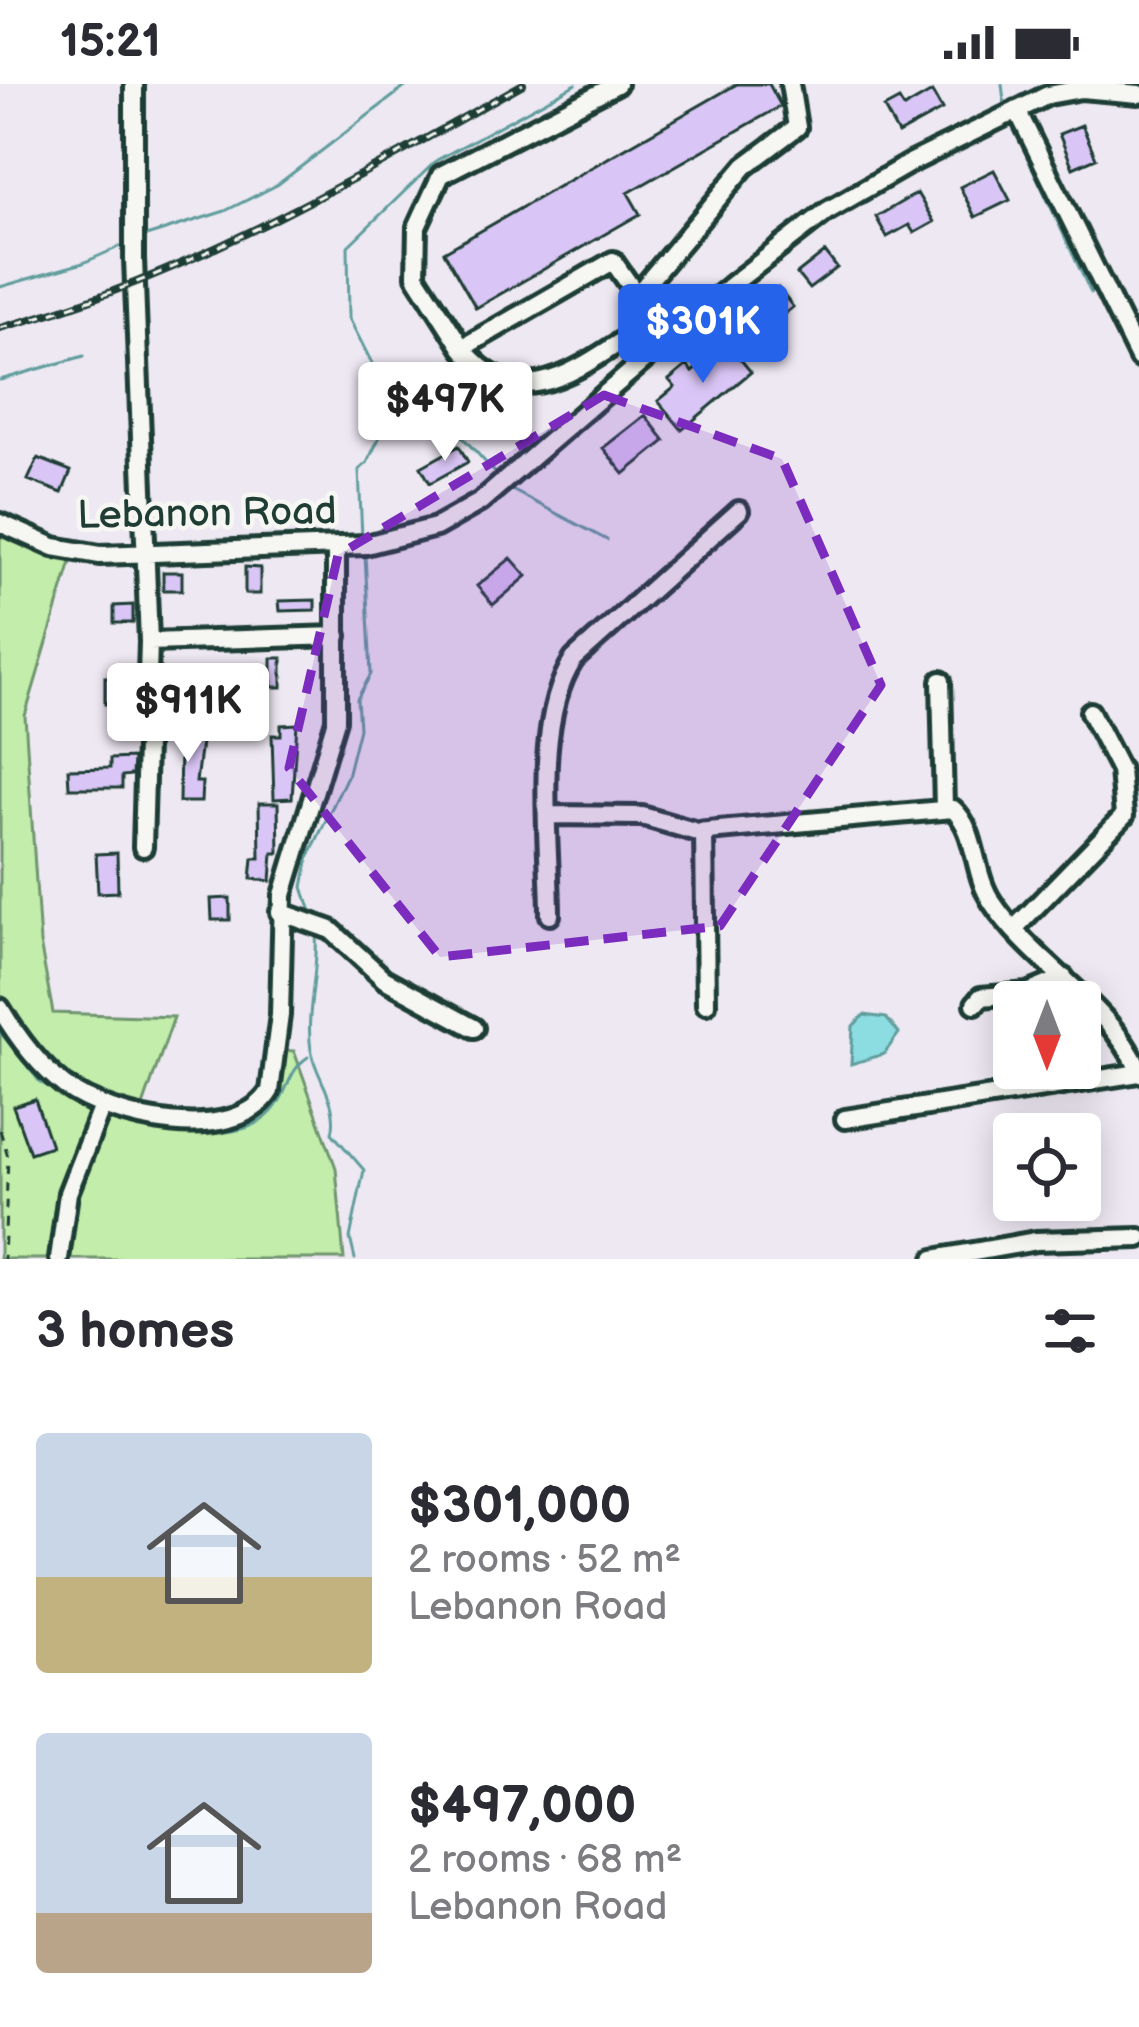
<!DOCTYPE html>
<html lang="en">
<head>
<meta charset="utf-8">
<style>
	body { margin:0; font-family:"Balsamiq Sans",sans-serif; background:#f7f7f7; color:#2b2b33; height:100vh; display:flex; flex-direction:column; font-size:45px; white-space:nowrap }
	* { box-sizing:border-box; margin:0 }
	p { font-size:39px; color:#7c7c81 }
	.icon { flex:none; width:66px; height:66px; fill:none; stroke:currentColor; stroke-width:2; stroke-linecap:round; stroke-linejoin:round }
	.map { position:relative; height:1175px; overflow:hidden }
	.side { display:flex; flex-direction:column; background:#fff; flex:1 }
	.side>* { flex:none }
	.needle { width:78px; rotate:180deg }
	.buttons { position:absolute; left:993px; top:897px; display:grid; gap:24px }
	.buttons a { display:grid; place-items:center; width:108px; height:108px; border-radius:12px; background:#fff; box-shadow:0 6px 30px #0003; font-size:60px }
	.price { position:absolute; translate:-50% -102px; padding:0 27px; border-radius:12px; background:#fff; color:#222; font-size:39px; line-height:78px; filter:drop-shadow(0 3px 6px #0008) }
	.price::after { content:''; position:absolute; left:50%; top:72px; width:36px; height:27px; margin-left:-18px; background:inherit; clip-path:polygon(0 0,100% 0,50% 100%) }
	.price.current { background:#2563eb; color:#fff }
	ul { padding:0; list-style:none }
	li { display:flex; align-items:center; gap:36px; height:300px; padding:0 36px }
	li span { display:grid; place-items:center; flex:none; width:336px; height:240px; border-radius:12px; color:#555 }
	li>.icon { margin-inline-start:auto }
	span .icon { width:144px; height:144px; fill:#fffc; stroke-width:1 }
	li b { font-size:51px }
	h2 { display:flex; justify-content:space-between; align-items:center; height:144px; padding:0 36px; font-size:51px }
	.status { display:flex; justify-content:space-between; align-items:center; height:84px; padding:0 60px; background:#fff; direction:ltr }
	.status svg { height:33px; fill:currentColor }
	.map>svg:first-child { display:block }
</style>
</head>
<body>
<div class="status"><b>15:21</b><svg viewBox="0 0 49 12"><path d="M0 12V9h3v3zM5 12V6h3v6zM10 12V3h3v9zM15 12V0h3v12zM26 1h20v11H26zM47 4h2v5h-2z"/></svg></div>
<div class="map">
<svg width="1139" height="1175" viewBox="0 0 1139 1175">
	<rect width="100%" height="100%" fill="#eee8f3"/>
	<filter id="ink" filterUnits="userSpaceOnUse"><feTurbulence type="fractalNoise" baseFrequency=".00833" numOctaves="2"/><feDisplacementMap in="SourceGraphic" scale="24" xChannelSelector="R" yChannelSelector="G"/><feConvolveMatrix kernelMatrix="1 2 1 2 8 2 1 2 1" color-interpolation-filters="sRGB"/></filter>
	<g filter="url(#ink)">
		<path fill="#c2edaa" stroke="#70956f" stroke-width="3" d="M 0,439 L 74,468 L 25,632 L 40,859 L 53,929 L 174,933 L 142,1025 C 183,1038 226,1045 263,1018 L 275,966 L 294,967 L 336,1084 L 344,1175 L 0,1175 Z"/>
		<path fill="#8cdde2" stroke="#609d9c" stroke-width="3" d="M 864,931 L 886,934 L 899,949 L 884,970 L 851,980 L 853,942 Z"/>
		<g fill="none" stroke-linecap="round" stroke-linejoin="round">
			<path stroke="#609d9c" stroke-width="3" d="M 1002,0 L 1004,17
				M 1012,40 L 1091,209
				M 143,153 L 225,127 L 277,101 L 409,0
				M 0,203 L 83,179 L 128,159
				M 0,296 L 84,272
				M 393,319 L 438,326 L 498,392
				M 508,404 L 607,456
				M 362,454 L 359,386 L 367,379 L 394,323 L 349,234 L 348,162 L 437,76 L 576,0
				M 313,834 L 303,803 L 309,772 L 347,692 L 359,644 L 357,615 L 371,590 L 365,470
				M 316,849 C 319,888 305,929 311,966 C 315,993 340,1018 332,1049 L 364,1086 L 350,1154 L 355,1175
				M 0,948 L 40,998 L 85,1025
				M 169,1046 C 204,1050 255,1055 277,1021 C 289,1003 290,985 308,973
				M 99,1052 L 108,1033 L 124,1037"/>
		</g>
		<path fill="#dac6f6" stroke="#1f3d34" stroke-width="3" d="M 737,0 L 769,0 L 781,22 L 628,109 L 640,130 L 476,224 L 444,168 Z
			M 932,8 L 942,26 L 898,50 L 884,24 L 899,16 L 904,24 Z
			M 1082,41 L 1096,74 L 1073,84 L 1059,50 Z
			M 994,86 L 1010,116 L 975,133 L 960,103 Z
			M 917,109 L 934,138 L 914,149 L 909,141 L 887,153 L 876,133 Z
			M 825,168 L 837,184 L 809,205 L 797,190 Z
			M 778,204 L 793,223 L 757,252 L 742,232 Z
			M 727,259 L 751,288 L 682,346 L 658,317 L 675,303 L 669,296 L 687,281 L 692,288 Z
			M 645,331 L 665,357 L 624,390 L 603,364 Z
			M 459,362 L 468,378 L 430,399 L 421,383 Z
			M 38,374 L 71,387 L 62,409 L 28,396 Z
			M 511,474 L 527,492 L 493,521 L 477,502 Z
			M 245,483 L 260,484 L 260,510 L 245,510 Z
			M 163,488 L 182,488 L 182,506 L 163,506 Z
			M 315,516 L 315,526 L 280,527 L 279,517 Z
			M 133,521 L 133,539 L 114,539 L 114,522 Z
			M 272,574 L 282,574 L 282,603 L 272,603 Z
			M 105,593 L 123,594 L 123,620 L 105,620 Z
			M 185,599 L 202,599 L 202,623 L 185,624 Z
			M 297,640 L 292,714 L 274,715 L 272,651 L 281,651 L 281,641 Z
			M 171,645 L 202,650 L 196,698 L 202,698 L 201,718 L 179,718 L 180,662 L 171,662 Z
			M 133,674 L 132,691 L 122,692 L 122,704 L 69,704 L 68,685 L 110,684 L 110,675 Z
			M 259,719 L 278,719 L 279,769 L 273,769 L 271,797 L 251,795 L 253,774 L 260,774 Z
			M 117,769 L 118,808 L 98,809 L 96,770 Z
			M 230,814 L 230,836 L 212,836 L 211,815 Z
			M 35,1015 L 51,1062 L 30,1069 L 13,1022 Z"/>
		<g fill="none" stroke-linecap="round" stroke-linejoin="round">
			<defs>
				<path id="minor" d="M 134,0 L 134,175 L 149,558 L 143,763
					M 617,0 L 441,91 L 417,143 L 416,192 L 462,264 L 613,177 L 668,256
					M 1017,26 L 1139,274
					M 637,211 L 745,82 L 797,43 L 790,0
					M 462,264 C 525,342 589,274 655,236
					M 0,439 L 54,463 L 100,471 L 366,461 L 436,443 L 480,418 L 730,202 L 827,127 L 910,79 L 1048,11 L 1081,5 L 1139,10
					M 149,558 L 337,552
					M 941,597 L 944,724
					M 550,731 L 642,732 L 697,748 L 953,725 C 978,748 972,788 992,818 C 1032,879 1108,918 1139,986
					M 704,748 L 706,920
					M 280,828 L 331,846 L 384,895 L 474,944
					M 550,831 C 550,756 532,638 574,575 L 739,427
					M 1015,844 L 1124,732 L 1120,686 L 1090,628
					M 975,920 L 981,913 L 1028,909 L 1064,894
					M 0,924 C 17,953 38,981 65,1002 C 110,1035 235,1064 270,1007 L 280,931 L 283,811 L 336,636 L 336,463
					M 845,1035 L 1139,989
					M 59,1175 L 68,1109 L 102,1022
					M 934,1175 L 1036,1157 L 1139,1154"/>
			</defs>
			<use href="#minor" stroke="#1f3d34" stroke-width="26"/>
			<path stroke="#1f3d34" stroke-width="3" stroke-dasharray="9 9" stroke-linecap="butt" d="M 0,1046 L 8,1073 L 4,1175"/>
			<use href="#minor" stroke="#f6f6f2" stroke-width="16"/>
			<defs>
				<path id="rail" d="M 0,244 C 187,194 355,94 523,0"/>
			</defs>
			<use href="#rail" stroke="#1f3d34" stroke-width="8"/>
			<use href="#rail" stroke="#f6f6f2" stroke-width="3" stroke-dasharray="9" stroke-linecap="butt"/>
		</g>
	</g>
	<path fill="#7b2cbf" fill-opacity="0.2" stroke="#7b2cbf" stroke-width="9" stroke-dasharray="24 15" stroke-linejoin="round" d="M 604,311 L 782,375 L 881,601 L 720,842 L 440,873 L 289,684 L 338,471 Z"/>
	<g text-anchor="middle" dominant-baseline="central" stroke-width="9" stroke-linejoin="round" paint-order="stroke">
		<g font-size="39" fill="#1f3d34" stroke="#f6f6f2">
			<text transform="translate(207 430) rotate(-1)">Lebanon Road</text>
		</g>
	</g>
</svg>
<div class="buttons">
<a><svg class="needle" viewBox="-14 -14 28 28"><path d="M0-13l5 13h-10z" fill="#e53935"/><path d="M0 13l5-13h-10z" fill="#7c7c81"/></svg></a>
<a><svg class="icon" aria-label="locate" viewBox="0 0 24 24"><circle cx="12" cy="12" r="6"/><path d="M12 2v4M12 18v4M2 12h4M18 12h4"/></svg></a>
</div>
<b class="price current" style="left:703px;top:302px">$301K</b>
<b class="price" style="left:445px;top:380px">$497K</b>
<b class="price" style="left:188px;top:681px">$911K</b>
</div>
<section class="side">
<h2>3 homes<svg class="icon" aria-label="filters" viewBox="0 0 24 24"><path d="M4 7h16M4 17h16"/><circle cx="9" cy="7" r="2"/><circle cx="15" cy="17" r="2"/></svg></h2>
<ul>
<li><span style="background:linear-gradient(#c9d6e8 60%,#c2b280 0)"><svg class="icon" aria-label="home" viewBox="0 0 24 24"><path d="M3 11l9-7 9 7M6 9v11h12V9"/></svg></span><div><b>$301,000</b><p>2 rooms · 52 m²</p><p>Lebanon Road</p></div></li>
<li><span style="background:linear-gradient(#c9d6e8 75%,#b9a48a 0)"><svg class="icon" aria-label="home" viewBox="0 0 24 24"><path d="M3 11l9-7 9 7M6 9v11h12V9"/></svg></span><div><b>$497,000</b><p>2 rooms · 68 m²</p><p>Lebanon Road</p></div></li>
</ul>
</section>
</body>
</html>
